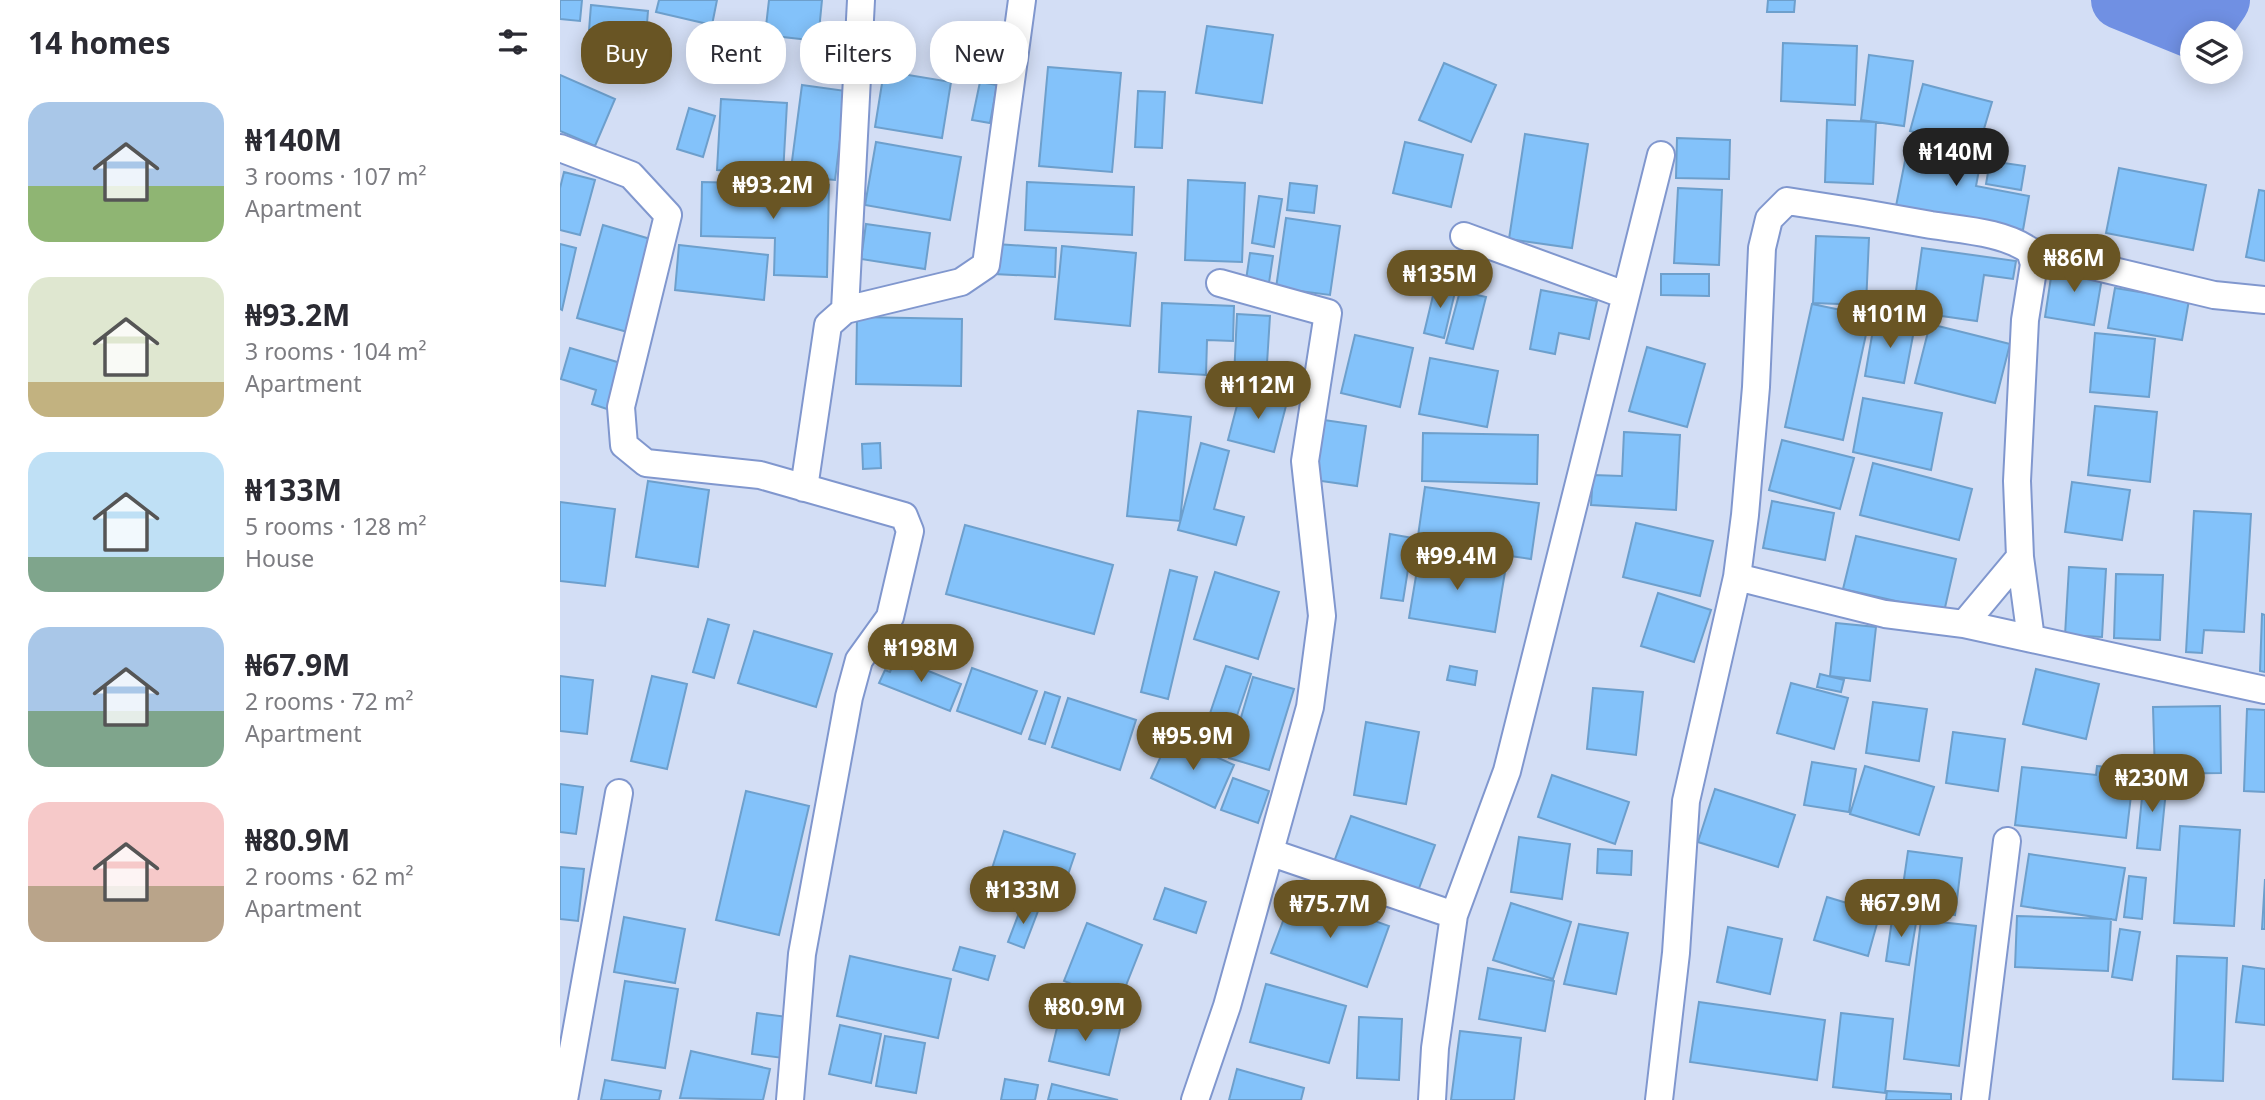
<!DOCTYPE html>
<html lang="en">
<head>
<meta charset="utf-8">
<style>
	body { margin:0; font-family:"Noto Sans",sans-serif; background:#f2f2f3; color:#2b2b33; height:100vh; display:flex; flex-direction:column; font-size:26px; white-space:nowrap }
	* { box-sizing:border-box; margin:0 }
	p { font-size:23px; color:#7c7c81 }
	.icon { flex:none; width:38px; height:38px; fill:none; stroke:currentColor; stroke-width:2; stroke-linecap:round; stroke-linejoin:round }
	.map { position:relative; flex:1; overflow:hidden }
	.side { display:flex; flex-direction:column; background:#fff; width:560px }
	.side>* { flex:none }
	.banner { position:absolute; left:21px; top:21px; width:665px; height:63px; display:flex; gap:14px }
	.tools { position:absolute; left:1620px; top:21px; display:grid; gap:14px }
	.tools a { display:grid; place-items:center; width:63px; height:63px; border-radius:50%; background:#fff; box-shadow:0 4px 18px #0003; font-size:35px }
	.price { position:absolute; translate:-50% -60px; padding:0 16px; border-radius:24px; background:#695524; color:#fff; font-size:23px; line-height:46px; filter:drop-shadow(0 2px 4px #0008) }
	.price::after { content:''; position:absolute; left:50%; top:42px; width:21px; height:16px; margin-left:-10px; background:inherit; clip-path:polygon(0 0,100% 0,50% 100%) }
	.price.selected { background:#222; color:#fff }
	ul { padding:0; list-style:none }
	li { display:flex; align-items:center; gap:21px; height:175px; padding:0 28px }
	li span { display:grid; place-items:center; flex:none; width:196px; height:140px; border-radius:21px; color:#555 }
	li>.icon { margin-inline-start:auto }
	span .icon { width:84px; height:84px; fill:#fffc; stroke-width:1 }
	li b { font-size:30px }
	h2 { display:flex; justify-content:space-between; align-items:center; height:84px; padding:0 28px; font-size:30px }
	.pill { padding:0 24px; border-radius:28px; background:#fff; box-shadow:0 4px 18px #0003; font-size:24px; line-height:63px }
	.pill.selected { background:#695524; color:#fff }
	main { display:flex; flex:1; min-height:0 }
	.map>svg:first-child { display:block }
</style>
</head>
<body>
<main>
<section class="side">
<h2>14 homes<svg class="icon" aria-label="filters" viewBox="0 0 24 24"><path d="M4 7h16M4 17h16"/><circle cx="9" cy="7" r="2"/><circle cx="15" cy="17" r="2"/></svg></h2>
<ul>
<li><span style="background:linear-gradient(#a9c7e8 60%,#8fb573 0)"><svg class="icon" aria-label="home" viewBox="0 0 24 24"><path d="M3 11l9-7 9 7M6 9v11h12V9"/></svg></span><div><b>₦140M</b><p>3 rooms · 107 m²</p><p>Apartment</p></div></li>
<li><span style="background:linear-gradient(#dfe7d0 75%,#c2b280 0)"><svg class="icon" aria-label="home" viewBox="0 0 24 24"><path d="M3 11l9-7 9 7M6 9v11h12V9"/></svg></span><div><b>₦93.2M</b><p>3 rooms · 104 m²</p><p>Apartment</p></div></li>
<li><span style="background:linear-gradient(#bfe0f5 75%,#7fa58c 0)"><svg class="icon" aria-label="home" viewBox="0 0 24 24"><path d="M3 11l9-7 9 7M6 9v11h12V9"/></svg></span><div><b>₦133M</b><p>5 rooms · 128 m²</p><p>House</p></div></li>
<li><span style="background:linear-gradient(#a9c7e8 60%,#7fa58c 0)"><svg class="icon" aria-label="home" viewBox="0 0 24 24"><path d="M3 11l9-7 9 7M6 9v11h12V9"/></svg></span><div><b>₦67.9M</b><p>2 rooms · 72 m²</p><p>Apartment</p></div></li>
<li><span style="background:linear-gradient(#f6c9c9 60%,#b9a48a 0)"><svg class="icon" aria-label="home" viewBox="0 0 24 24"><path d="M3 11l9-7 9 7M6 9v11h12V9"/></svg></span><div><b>₦80.9M</b><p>2 rooms · 62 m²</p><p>Apartment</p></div></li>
</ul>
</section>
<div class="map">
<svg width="1705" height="1100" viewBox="0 0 1705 1100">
	<rect width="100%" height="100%" fill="#d3def5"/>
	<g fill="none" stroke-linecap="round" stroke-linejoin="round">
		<path stroke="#7090e3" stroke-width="58" d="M 1560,0 L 1639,32 L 1661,0"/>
	</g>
	<path fill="#83c2fa" stroke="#6d9fcc" stroke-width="2" d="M 0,0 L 22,0 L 20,21 L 0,19 Z
		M 99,0 L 157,0 L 152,25 L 96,12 Z
		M 209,0 L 262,0 L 258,41 L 205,35 Z
		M 1208,0 L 1235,0 L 1234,12 L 1207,12 Z
		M 31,5 L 88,11 L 85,49 L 28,43 Z
		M 647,26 L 713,35 L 702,103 L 636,93 Z
		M 1223,43 L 1297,46 L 1295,105 L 1221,101 Z
		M 1309,55 L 1353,61 L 1344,126 L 1301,120 Z
		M 884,63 L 936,85 L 911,142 L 859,120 Z
		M 488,67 L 561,73 L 552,172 L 479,166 Z
		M 324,71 L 391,82 L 382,138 L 315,127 Z
		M 0,75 L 55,99 L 35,146 L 0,131 Z
		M 420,82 L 437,85 L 430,123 L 412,120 Z
		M 1363,84 L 1432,102 L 1418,149 L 1350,131 Z
		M 242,85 L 286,91 L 275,180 L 230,176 Z
		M 578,91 L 605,92 L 602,148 L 575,147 Z
		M 161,99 L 227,103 L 223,174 L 157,170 Z
		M 129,108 L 155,116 L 143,157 L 117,149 Z
		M 1267,120 L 1316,122 L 1313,184 L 1265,182 Z
		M 965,134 L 1028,144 L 1012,248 L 949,239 Z
		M 1117,138 L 1170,140 L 1169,179 L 1116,178 Z
		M 1349,141 L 1422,154 L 1416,186 L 1469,196 L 1463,230 L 1336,206 Z
		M 316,142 L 401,157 L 390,220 L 305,205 Z
		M 845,142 L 903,155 L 891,207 L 833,193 Z
		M 1430,161 L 1465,166 L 1461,190 L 1426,184 Z
		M 1559,168 L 1646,185 L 1633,250 L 1546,233 Z
		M 4,172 L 35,180 L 20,235 L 0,230 L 0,188 Z
		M 628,180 L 685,183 L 682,262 L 625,260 Z
		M 142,182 L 269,185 L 267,277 L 214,275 L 215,238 L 141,236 Z
		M 467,182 L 574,187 L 572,235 L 465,230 Z
		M 730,183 L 757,186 L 754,213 L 727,210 Z
		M 1118,188 L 1162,190 L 1159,265 L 1114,263 Z
		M 1699,190 L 1705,191 L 1705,261 L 1686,257 Z
		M 699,196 L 722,199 L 714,247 L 692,243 Z
		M 726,218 L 780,226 L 770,295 L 716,288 Z
		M 306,224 L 370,233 L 365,269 L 301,259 Z
		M 43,225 L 97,241 L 71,333 L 17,318 Z
		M 1256,236 L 1309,238 L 1306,305 L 1253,303 Z
		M 0,244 L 16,248 L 2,310 L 0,309 Z
		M 436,244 L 496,248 L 495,277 L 434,274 Z
		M 119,245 L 208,255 L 204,300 L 115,290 Z
		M 502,246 L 576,253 L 570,326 L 495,319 Z
		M 1362,248 L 1456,261 L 1453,279 L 1424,275 L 1417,321 L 1353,312 Z
		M 690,253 L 713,256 L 709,283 L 686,280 Z
		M 1493,264 L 1543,272 L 1534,325 L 1485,317 Z
		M 1101,274 L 1149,274 L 1149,296 L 1101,295 Z
		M 876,283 L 896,288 L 884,338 L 864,333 Z
		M 1555,288 L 1629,300 L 1622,340 L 1548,328 Z
		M 981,290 L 1037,301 L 1029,339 L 999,333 L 995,354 L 970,349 Z
		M 900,291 L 926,297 L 913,349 L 886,343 Z
		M 602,303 L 674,306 L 673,341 L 647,340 L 646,375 L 599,372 Z
		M 1252,304 L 1310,316 L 1283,440 L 1225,427 Z
		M 677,314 L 710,316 L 706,379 L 674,377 Z
		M 297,317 L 402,319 L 401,386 L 296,384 Z
		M 1315,318 L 1355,325 L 1344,383 L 1305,376 Z
		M 1370,324 L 1450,344 L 1435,403 L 1355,383 Z
		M 1535,333 L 1595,339 L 1589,397 L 1530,392 Z
		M 795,335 L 853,348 L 840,407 L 781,393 Z
		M 1087,347 L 1145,364 L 1127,427 L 1069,411 Z
		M 10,348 L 64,364 L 50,410 L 32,404 L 36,390 L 1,379 Z
		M 870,358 L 938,371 L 927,427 L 859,414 Z
		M 681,390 L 727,402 L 714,452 L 668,440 Z
		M 1303,398 L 1382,413 L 1371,470 L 1293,452 Z
		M 1535,406 L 1597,412 L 1590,482 L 1528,475 Z
		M 578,411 L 631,417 L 620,521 L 567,516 Z
		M 757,419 L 806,426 L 797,486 L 747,479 Z
		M 1064,432 L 1120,435 L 1116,510 L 1031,505 L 1033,475 L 1062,476 Z
		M 863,433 L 978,435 L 977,484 L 862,481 Z
		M 1222,440 L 1294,458 L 1280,509 L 1209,490 Z
		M 320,443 L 321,468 L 303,469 L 302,444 Z
		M 641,443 L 669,451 L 654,509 L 684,517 L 676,545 L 618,530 Z
		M 1313,463 L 1412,489 L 1399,540 L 1300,515 Z
		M 88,481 L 149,490 L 138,567 L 76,557 Z
		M 1512,482 L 1570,490 L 1562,540 L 1505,532 Z
		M 865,487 L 979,503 L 971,559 L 857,543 Z
		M 1212,501 L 1274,513 L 1265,560 L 1203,548 Z
		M 0,502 L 55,509 L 45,586 L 0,581 Z
		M 1634,511 L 1691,514 L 1684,632 L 1644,630 L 1642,653 L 1626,652 Z
		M 1076,523 L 1153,541 L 1140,596 L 1063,577 Z
		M 405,525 L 553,565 L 534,634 L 386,594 Z
		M 830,534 L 853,538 L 843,601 L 821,598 Z
		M 1296,536 L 1396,559 L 1384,612 L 1283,589 Z
		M 860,552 L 946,566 L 935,632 L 849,618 Z
		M 1509,567 L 1546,569 L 1542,637 L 1505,635 Z
		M 610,570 L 637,577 L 608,699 L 581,692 Z
		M 655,572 L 719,592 L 698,659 L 634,639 Z
		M 1556,574 L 1603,575 L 1600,640 L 1554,638 Z
		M 1098,593 L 1151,610 L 1134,662 L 1081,646 Z
		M 1702,614 L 1705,615 L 1705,672 L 1700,671 Z
		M 148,619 L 169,625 L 154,678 L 133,672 Z
		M 1276,623 L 1316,627 L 1310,681 L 1270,676 Z
		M 194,631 L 272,654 L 256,707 L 178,683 Z
		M 336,658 L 401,684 L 390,711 L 319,683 L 325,670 L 330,672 Z
		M 666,666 L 691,674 L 664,754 L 639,746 Z
		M 890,666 L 917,671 L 915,685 L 887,680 Z
		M 412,668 L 477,691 L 461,734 L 397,711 Z
		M 1476,669 L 1539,684 L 1526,739 L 1463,724 Z
		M 1260,674 L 1284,680 L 1281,692 L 1257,687 Z
		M 0,676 L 33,680 L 27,734 L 0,731 Z
		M 92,676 L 127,684 L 107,769 L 71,761 Z
		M 693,677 L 734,689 L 709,770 L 669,758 Z
		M 1231,683 L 1288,698 L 1274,749 L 1217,733 Z
		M 1033,688 L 1083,692 L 1076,755 L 1027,749 Z
		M 485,692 L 500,697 L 485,744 L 469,739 Z
		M 508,698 L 576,720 L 560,770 L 492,747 Z
		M 1313,702 L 1367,709 L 1359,761 L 1306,753 Z
		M 1660,706 L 1661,773 L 1595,774 L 1593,707 Z
		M 1687,709 L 1705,710 L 1705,792 L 1684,791 Z
		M 806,722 L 859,732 L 846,804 L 794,795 Z
		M 1393,732 L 1445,739 L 1438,791 L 1386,783 Z
		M 610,736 L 674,765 L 655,808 L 591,778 Z
		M 1252,762 L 1296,769 L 1289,812 L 1244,805 Z
		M 1305,766 L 1374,787 L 1359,835 L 1290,814 Z
		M 1537,766 L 1574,770 L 1566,838 L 1455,825 L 1462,767 L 1536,775 Z
		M 992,775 L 1069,802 L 1055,844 L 978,817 Z
		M 1584,777 L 1607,780 L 1600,850 L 1577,848 Z
		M 673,778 L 709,791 L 698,823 L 661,810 Z
		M 0,784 L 23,787 L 16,834 L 0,832 Z
		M 1155,789 L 1235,815 L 1218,867 L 1138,842 Z
		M 186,791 L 249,806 L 219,935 L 156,920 Z
		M 791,816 L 875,845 L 858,891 L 774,862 Z
		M 1620,826 L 1680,830 L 1674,926 L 1614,923 Z
		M 444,831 L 515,854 L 498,904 L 428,881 Z
		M 959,837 L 1010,844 L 1002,899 L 951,892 Z
		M 1038,849 L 1072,851 L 1071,875 L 1037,873 Z
		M 1348,851 L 1402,858 L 1395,915 L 1340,907 Z
		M 1469,854 L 1565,868 L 1556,920 L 1461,906 Z
		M 0,867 L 24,869 L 18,921 L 0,919 Z
		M 1569,876 L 1586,878 L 1582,919 L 1564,917 Z
		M 1705,879 L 1705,929 L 1702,929 Z
		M 605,888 L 646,902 L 636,933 L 594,919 Z
		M 734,892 L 829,926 L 807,987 L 711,953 Z
		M 1267,897 L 1320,913 L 1308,956 L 1254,940 Z
		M 951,903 L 1011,922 L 993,979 L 933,960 Z
		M 462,905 L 478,911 L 464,948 L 448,942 Z
		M 1333,913 L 1357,917 L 1349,965 L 1326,961 Z
		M 1457,916 L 1551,919 L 1548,971 L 1455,967 Z
		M 64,917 L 125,929 L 115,983 L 54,972 Z
		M 1361,920 L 1416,926 L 1399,1066 L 1344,1059 Z
		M 527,923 L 582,945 L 559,1003 L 504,981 Z
		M 1019,924 L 1068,933 L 1056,994 L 1004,984 Z
		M 1168,927 L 1222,939 L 1210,994 L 1157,982 Z
		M 1560,929 L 1580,932 L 1572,980 L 1552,977 Z
		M 400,947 L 435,956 L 428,980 L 393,970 Z
		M 290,956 L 391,979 L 378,1038 L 277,1016 Z
		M 1617,956 L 1667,958 L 1663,1081 L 1613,1079 Z
		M 1683,966 L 1705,969 L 1705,1025 L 1676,1022 Z
		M 928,968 L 994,981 L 985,1031 L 919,1019 Z
		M 65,981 L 118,989 L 105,1068 L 52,1060 Z
		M 706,984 L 786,1006 L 769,1063 L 690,1042 Z
		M 1139,1002 L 1265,1020 L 1257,1080 L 1130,1062 Z
		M 501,1011 L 561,1025 L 549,1075 L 489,1061 Z
		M 197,1013 L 228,1017 L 223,1058 L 192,1054 Z
		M 1281,1013 L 1333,1019 L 1325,1093 L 1273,1087 Z
		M 799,1017 L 842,1019 L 839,1080 L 797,1078 Z
		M 280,1025 L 321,1034 L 311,1083 L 269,1074 Z
		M 900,1031 L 961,1038 L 954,1100 L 891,1100 Z
		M 325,1036 L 365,1043 L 356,1093 L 316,1086 Z
		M 131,1051 L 210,1069 L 203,1100 L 120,1098 Z
		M 677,1069 L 744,1088 L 741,1100 L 669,1100 Z
		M 445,1079 L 478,1085 L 475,1100 L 441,1100 Z
		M 45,1080 L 101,1091 L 99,1100 L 41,1100 Z
		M 492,1084 L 558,1100 L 488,1100 Z
		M 1327,1091 L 1391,1094 L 1391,1100 L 1326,1100 Z"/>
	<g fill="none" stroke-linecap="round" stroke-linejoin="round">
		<defs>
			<path id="street" d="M 0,148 L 71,175 L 108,215 L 61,407 L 64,445 L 86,463 L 200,475 L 344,516 L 350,531 L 330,617 L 299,660 L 289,697 L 242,954 L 230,1100
				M 904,236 L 1065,295
				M 1470,251 L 1474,264 L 1465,320 L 1457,481 L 1460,557 L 1471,639
				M 285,310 L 301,0
				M 244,488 L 268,325 L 285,310 L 401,282 L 426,265 L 462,0
				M 1177,577 L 1325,614 L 1404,624 L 1705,690
				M 1404,624 L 1460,557
				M 712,853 L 894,915
				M 4,1100 L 59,793
				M 635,1100 L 667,1006 L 750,707 L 762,616 L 745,461 L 768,313 L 660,283
				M 872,1100 L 875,1048 L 894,915 L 947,771 L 1101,155
				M 1099,1100 L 1116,953 L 1126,801 L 1177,577 L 1185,515 L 1196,387 L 1202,248 L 1209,219 L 1227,201 C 1275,208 1323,216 1371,225 C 1403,230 1444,232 1470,251 L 1654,295 L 1705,300
				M 1415,1100 L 1447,841"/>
		</defs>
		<use href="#street" stroke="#8097ce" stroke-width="30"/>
		<use href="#street" stroke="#fff" stroke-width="26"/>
	</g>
</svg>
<div class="tools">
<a><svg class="icon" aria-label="layers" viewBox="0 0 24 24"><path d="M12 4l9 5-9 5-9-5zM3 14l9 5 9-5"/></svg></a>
</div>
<b class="price selected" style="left:1396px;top:188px">₦140M</b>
<b class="price" style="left:213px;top:221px">₦93.2M</b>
<b class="price" style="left:1514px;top:294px">₦86M</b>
<b class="price" style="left:880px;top:310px">₦135M</b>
<b class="price" style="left:1330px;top:350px">₦101M</b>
<b class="price" style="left:698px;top:421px">₦112M</b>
<b class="price" style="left:897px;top:592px">₦99.4M</b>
<b class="price" style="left:361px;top:684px">₦198M</b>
<b class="price" style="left:633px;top:772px">₦95.9M</b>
<b class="price" style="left:1592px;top:814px">₦230M</b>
<b class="price" style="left:463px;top:926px">₦133M</b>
<b class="price" style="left:1341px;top:939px">₦67.9M</b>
<b class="price" style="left:770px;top:940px">₦75.7M</b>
<b class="price" style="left:525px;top:1043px">₦80.9M</b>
<div class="banner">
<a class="pill selected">Buy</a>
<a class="pill">Rent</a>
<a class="pill">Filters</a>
<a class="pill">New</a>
</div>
</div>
</main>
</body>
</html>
